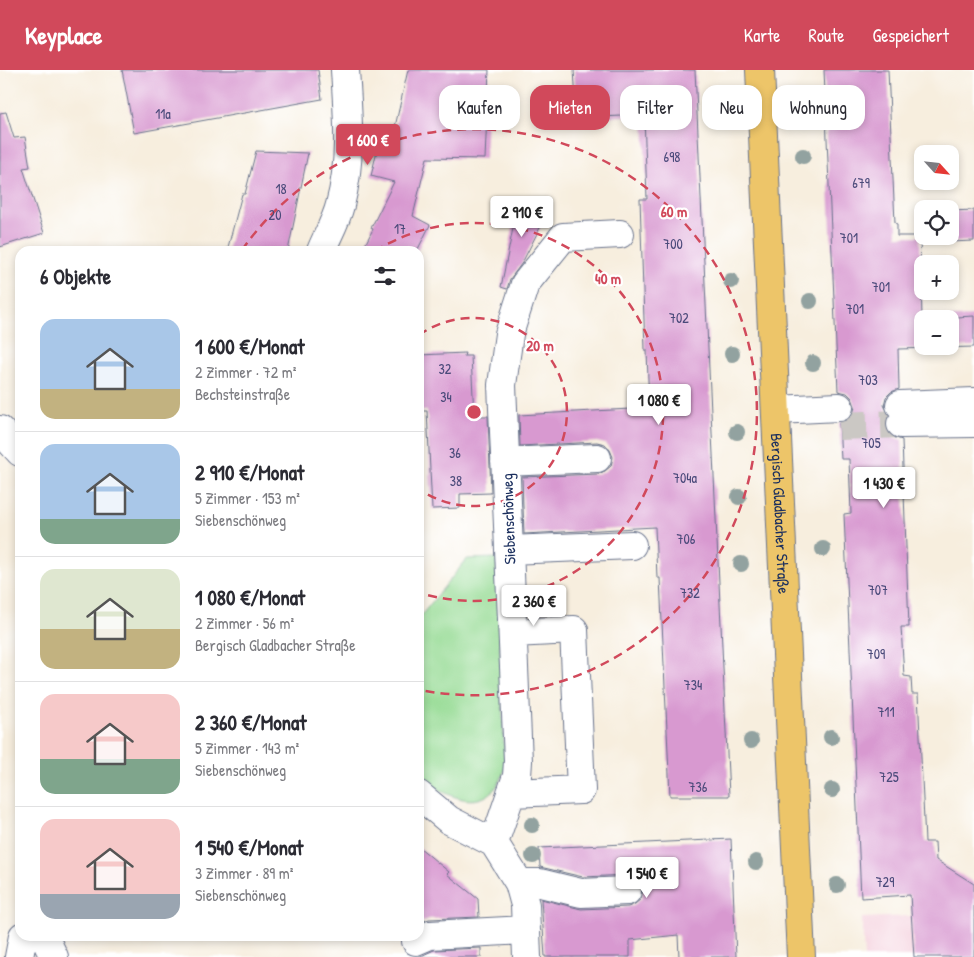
<!DOCTYPE html>
<html lang="de">
<head>
<meta charset="utf-8">
<style>
	body { margin:0; font-family:"Patrick Hand",sans-serif; background:#f2f2f3; color:#2b2b33; height:100vh; display:flex; flex-direction:column; font-size:19px; white-space:nowrap }
	* { box-sizing:border-box; margin:0 }
	p { font-size:16px; color:#7c7c81 }
	.icon { flex:none; width:28px; height:28px; fill:none; stroke:currentColor; stroke-width:2; stroke-linecap:round; stroke-linejoin:round }
	.map { position:relative; flex:1; overflow:hidden }
	.sheet { position:absolute; left:15px; top:176px; width:409px; height:695px; display:flex; flex-direction:column; background:#fff; border-radius:15px; box-shadow:0 2px 8px #0003 }
	.sheet>* { flex:none }
	.guide { position:absolute; left:439px; top:15px; width:460px; height:45px; display:flex; gap:10px }
	.needle { width:32px; rotate:117deg }
	.controls { position:absolute; left:914px; top:75px; display:grid; gap:10px }
	.controls a { display:grid; place-items:center; width:45px; height:45px; border-radius:10px; background:#fff; box-shadow:0 2px 8px #0003; font-size:25px }
	.price { position:absolute; translate:-50% -42px; padding:0 11px; border-radius:5px; background:#fff; color:#222; font-size:16px; line-height:32px; filter:drop-shadow(0 1px 2px #0008) }
	.price::after { content:''; position:absolute; left:50%; top:30px; width:15px; height:11px; margin-left:-8px; background:inherit; clip-path:polygon(0 0,100% 0,50% 100%) }
	.price.active { background:#d1495b; color:#fff }
	ul { padding:0; list-style:none }
	li { display:flex; align-items:center; gap:15px; height:125px; padding:0 25px }
	li+li { border-top:1px solid #e1e1e2 }
	li span { display:grid; place-items:center; flex:none; width:140px; height:100px; border-radius:15px; color:#555 }
	li>.icon { margin-inline-start:auto }
	span .icon { width:60px; height:60px; fill:#fffc; stroke-width:1 }
	li b { font-size:21px }
	h2 { display:flex; justify-content:space-between; align-items:center; height:60px; padding:0 25px; font-size:21px }
	.chip { padding:0 18px; border-radius:15px; background:#fff; box-shadow:0 2px 8px #0003; font-size:18px; line-height:45px }
	.chip.active { background:#d1495b; color:#fff }
	header { display:flex; align-items:center; gap:30px; box-sizing:border-box; height:70px; padding:0 25px; background:#d1495b; color:#fff }
	header strong { font-size:24px }
	nav { display:flex; gap:28px; margin-inline-start:auto; font-size:18px }
	.map>svg:first-child { display:block }
</style>
</head>
<body>
<header>
<strong>Keyplace</strong>
<nav><a>Karte</a><a>Route</a><a>Gespeichert</a></nav>
</header>
<div class="map">
<svg width="974" height="887" viewBox="0 0 974 887">
	<rect width="100%" height="100%" fill="#fff"/>
	<filter id="ink" filterUnits="userSpaceOnUse"><feTurbulence type="fractalNoise" baseFrequency=".02" numOctaves="2"/><feDisplacementMap in="SourceGraphic" scale="10" xChannelSelector="R" yChannelSelector="G"/><feConvolveMatrix kernelMatrix="1 2 1 2 8 2 1 2 1" color-interpolation-filters="sRGB"/></filter>
	<filter id="wash" filterUnits="userSpaceOnUse"><feTurbulence type="fractalNoise" baseFrequency=".0096" numOctaves="4" result="noise"/><feDisplacementMap in="SourceGraphic" scale="20" xChannelSelector="R" yChannelSelector="G"/><feGaussianBlur stdDeviation="1.12" result="paint"/><feColorMatrix in="noise" values="0 0 0 0 0 0 0 0 0 0 0 0 0 0 0 0 0 1.4 0 .05"/><feComposite in="paint" operator="in"/></filter>
	<g filter="url(#wash)">
		<rect width="100%" height="100%" fill="#f7eede"/>
		<path fill="#f4cfdc" d="M 953,799 L 974,812 L 974,881 L 970,887 L 864,887 L 862,848 L 912,846 L 932,834 Z"/>
		<path fill="#96db94" stroke="#588579" d="M 496,488 L 505,698 C 491,748 448,730 419,705 L 419,548 L 467,489 Z"/>
		<g id="blocks">
			<path fill="#d899d0" fill-rule="evenodd" d="M 122,0 L 318,0 L 322,29 L 134,63 Z
				M 408,0 L 489,0 L 485,89 L 427,88 L 413,146 L 430,155 L 417,181 L 362,181 L 373,159 L 371,158 L 394,112 L 371,106 L 380,68 L 392,70 Z
				M 574,0 L 695,0 L 729,726 L 670,726 L 660,508 L 657,508 L 655,457 L 524,464 L 522,407 L 598,404 L 605,401 L 611,396 L 613,387 L 610,380 L 605,374 L 597,372 L 520,376 L 519,345 L 649,338 L 647,280 L 645,280 L 640,129 L 647,129 L 644,45 L 577,48 Z
				M 824,0 L 888,0 L 895,153 L 897,154 L 897,166 L 920,166 L 922,249 L 974,246 L 974,277 L 898,279 L 899,319 L 891,322 L 886,327 L 884,335 L 889,345 L 885,354 L 887,362 L 893,367 L 902,370 L 909,557 L 901,557 L 904,606 L 911,607 L 912,624 L 918,624 L 925,772 L 935,772 L 936,790 L 974,814 L 974,887 L 914,887 L 910,825 L 861,828 L 844,444 L 851,443 L 849,389 L 841,389 L 839,353 L 847,350 L 853,345 L 855,336 L 852,328 L 847,323 L 838,321 ZM 922,249 L 950,249 L 950,276 L 922,276 Z
				M 6,42 L 14,68 L 25,67 L 30,97 L 23,98 L 44,163 L 0,177 L 0,43 Z
				M 256,81 L 308,83 L 288,181 L 227,181 L 242,124 L 245,124 Z
				M 518,134 L 549,140 L 522,193 L 510,209 L 507,219 L 501,217 Z
				M 974,140 L 974,171 L 950,172 L 950,141 Z
				M 465,283 L 464,286 L 471,286 L 474,346 L 488,346 L 491,423 L 460,424 L 460,438 L 432,439 L 427,341 L 421,341 L 419,285 Z
				M 731,769 L 736,887 L 679,887 L 678,865 L 630,870 L 630,887 L 545,887 L 541,829 L 581,839 L 628,837 L 635,834 L 641,829 L 643,820 L 640,813 L 635,807 L 627,805 L 583,807 L 540,797 L 539,778 Z
				M 419,777 L 449,802 L 447,804 L 478,829 L 479,847 L 429,849 L 419,853 Z
				M 481,878 L 481,887 L 419,887 L 434,880 Z"/>
		</g>
	</g>
	<g filter="url(#ink)">
		<use href="#blocks" fill-opacity="0" stroke="#68728b" stroke-width="1"/>
		<g fill="none" stroke-linecap="round" stroke-linejoin="round">
			<path stroke="#cbc8c4" stroke-width="28" stroke-dasharray="28 14" stroke-linecap="butt" d="M 839,356 L 901,354"/>
			<defs>
				<path id="minor" d="M 321,181 C 327,166 336,151 340,135 C 352,91 348,45 345,0
					M 900,335 L 974,332
					M 776,340 L 839,337
					M 901,354 L 974,353
					M 0,360 L 20,382
					M 505,392 L 597,388
					M 509,480 L 632,475
					M 511,723 L 581,720 L 574,560 L 513,563
					M 419,725 L 449,750 L 494,773
					M 519,813 L 540,813 L 581,823 L 627,821
					M 44,866 L 54,887
					M 416,871 L 430,865 L 526,860
					M 19,887 L 23,866
					M 527,887 L 525,835 L 519,813 L 494,773 L 517,706 L 518,691 L 502,315 L 509,264 L 525,214 L 563,167 L 620,164"/>
				<g id="major">
					<path id="s1" d="M 760,0 L 801,887"/>
				</g>
			</defs>
			<use href="#minor" stroke="#68728b" stroke-width="30"/>
			<use href="#major" stroke="#68728b" stroke-width="30"/>
			<use href="#minor" stroke="#fff" stroke-width="28"/>
			<use href="#major" stroke="#edc569" stroke-width="28"/>
		</g>
		<g fill="#92a2a0">
			<circle cx="803" cy="86" r="8"/>
			<circle cx="731" cy="211" r="8"/>
			<circle cx="810" cy="231" r="8"/>
			<circle cx="732" cy="284" r="8"/>
			<circle cx="813" cy="293" r="8"/>
			<circle cx="737" cy="362" r="8"/>
			<circle cx="739" cy="427" r="8"/>
			<circle cx="823" cy="479" r="8"/>
			<circle cx="741" cy="494" r="8"/>
			<circle cx="831" cy="667" r="8"/>
			<circle cx="751" cy="671" r="8"/>
			<circle cx="832" cy="720" r="8"/>
			<circle cx="532" cy="755" r="8"/>
			<circle cx="533" cy="786" r="8"/>
			<circle cx="756" cy="792" r="8"/>
			<circle cx="837" cy="815" r="8"/>
		</g>
	</g>
	<g fill="none" stroke="#d1495b" stroke-width="2.5" stroke-dasharray="9 6">
		<path d="M419 265A94 94 0 1 1 419 419"/>
		<path d="M375 181A189 189 0 1 1 420 523"/>
		<path d="M242 180A283 283 0 1 1 420 620"/>
	</g>
	<g text-anchor="middle" dominant-baseline="central" stroke-width="4.5" stroke-linejoin="round" paint-order="stroke">
		<g font-size="14" fill="#4a4a7a">
			<text x="163" y="43">11a</text>
			<text x="672" y="86">698</text>
			<text x="861" y="112">679</text>
			<text x="281" y="118">18</text>
			<text x="275" y="144">20</text>
			<text x="400" y="158">17</text>
			<text x="849" y="167">701</text>
			<text x="673" y="173">700</text>
			<text x="881" y="216">701</text>
			<text x="855" y="238">701</text>
			<text x="679" y="247">702</text>
			<text x="445" y="298">32</text>
			<text x="868" y="309">703</text>
			<text x="446" y="326">34</text>
			<text x="871" y="372">705</text>
			<text x="455" y="382">36</text>
			<text x="685" y="407">704a</text>
			<text x="456" y="410">38</text>
			<text x="686" y="468">706</text>
			<text x="878" y="519">707</text>
			<text x="690" y="522">732</text>
			<text x="876" y="583">709</text>
			<text x="693" y="614">734</text>
			<text x="886" y="641">711</text>
			<text x="889" y="706">725</text>
			<text x="698" y="716">736</text>
			<text x="885" y="811">729</text>
		</g>
		<g font-size="16" fill="#1b2f5e" stroke="#fff">
			<text stroke="none"><textPath href="#s1" startOffset="444">Bergisch Gladbacher Straße</textPath></text>
			<text transform="translate(508 449) rotate(-92)">Siebenschönweg</text>
		</g>
	</g>
	<circle cx="474" cy="342" r="8" fill="#d1495b" stroke="#fff" stroke-width="2.5"/>
	<g font-size="15" text-anchor="middle" font-weight="bold" fill="#d1495b" stroke="#fff" stroke-width="4.5" stroke-linejoin="round" paint-order="stroke">
		<text x="674" y="147">60 m</text>
		<text x="608" y="214">40 m</text>
		<text x="540" y="281">20 m</text>
	</g>
</svg>
<div class="controls">
<a><svg class="needle" viewBox="-14 -14 28 28"><path d="M0-13l5 13h-10z" fill="#e53935"/><path d="M0 13l5-13h-10z" fill="#7c7c81"/></svg></a>
<a><svg class="icon" aria-label="locate" viewBox="0 0 24 24"><circle cx="12" cy="12" r="6"/><path d="M12 2v4M12 18v4M2 12h4M18 12h4"/></svg></a>
<a>+</a>
<a>−</a>
</div>
<b class="price active" style="left:368px;top:96px">1 600 €</b>
<b class="price" style="left:522px;top:168px">2 910 €</b>
<b class="price" style="left:659px;top:356px">1 080 €</b>
<b class="price" style="left:884px;top:439px">1 430 €</b>
<b class="price" style="left:534px;top:557px">2 360 €</b>
<b class="price" style="left:647px;top:829px">1 540 €</b>
<div class="guide">
<a class="chip">Kaufen</a>
<a class="chip active">Mieten</a>
<a class="chip">Filter</a>
<a class="chip">Neu</a>
<a class="chip">Wohnung</a>
</div>
<section class="sheet">
<h2>6 Objekte<svg class="icon" aria-label="filters" viewBox="0 0 24 24"><path d="M4 7h16M4 17h16"/><circle cx="9" cy="7" r="2"/><circle cx="15" cy="17" r="2"/></svg></h2>
<ul>
<li><span style="background:linear-gradient(#a9c7e8 70%,#c2b280 0)"><svg class="icon" aria-label="home" viewBox="0 0 24 24"><path d="M3 11l9-7 9 7M6 9v11h12V9"/></svg></span><div><b>1 600 €/Monat</b><p>2 Zimmer · 72 m²</p><p>Bechsteinstraße</p></div></li>
<li><span style="background:linear-gradient(#a9c7e8 75%,#7fa58c 0)"><svg class="icon" aria-label="home" viewBox="0 0 24 24"><path d="M3 11l9-7 9 7M6 9v11h12V9"/></svg></span><div><b>2 910 €/Monat</b><p>5 Zimmer · 153 m²</p><p>Siebenschönweg</p></div></li>
<li><span style="background:linear-gradient(#dfe7d0 60%,#c2b280 0)"><svg class="icon" aria-label="home" viewBox="0 0 24 24"><path d="M3 11l9-7 9 7M6 9v11h12V9"/></svg></span><div><b>1 080 €/Monat</b><p>2 Zimmer · 56 m²</p><p>Bergisch Gladbacher Straße</p></div></li>
<li><span style="background:linear-gradient(#f6c9c9 65%,#7fa58c 0)"><svg class="icon" aria-label="home" viewBox="0 0 24 24"><path d="M3 11l9-7 9 7M6 9v11h12V9"/></svg></span><div><b>2 360 €/Monat</b><p>5 Zimmer · 143 m²</p><p>Siebenschönweg</p></div></li>
<li><span style="background:linear-gradient(#f6c9c9 75%,#9aa5b1 0)"><svg class="icon" aria-label="home" viewBox="0 0 24 24"><path d="M3 11l9-7 9 7M6 9v11h12V9"/></svg></span><div><b>1 540 €/Monat</b><p>3 Zimmer · 89 m²</p><p>Siebenschönweg</p></div></li>
</ul>
</section>
</div>
</body>
</html>
